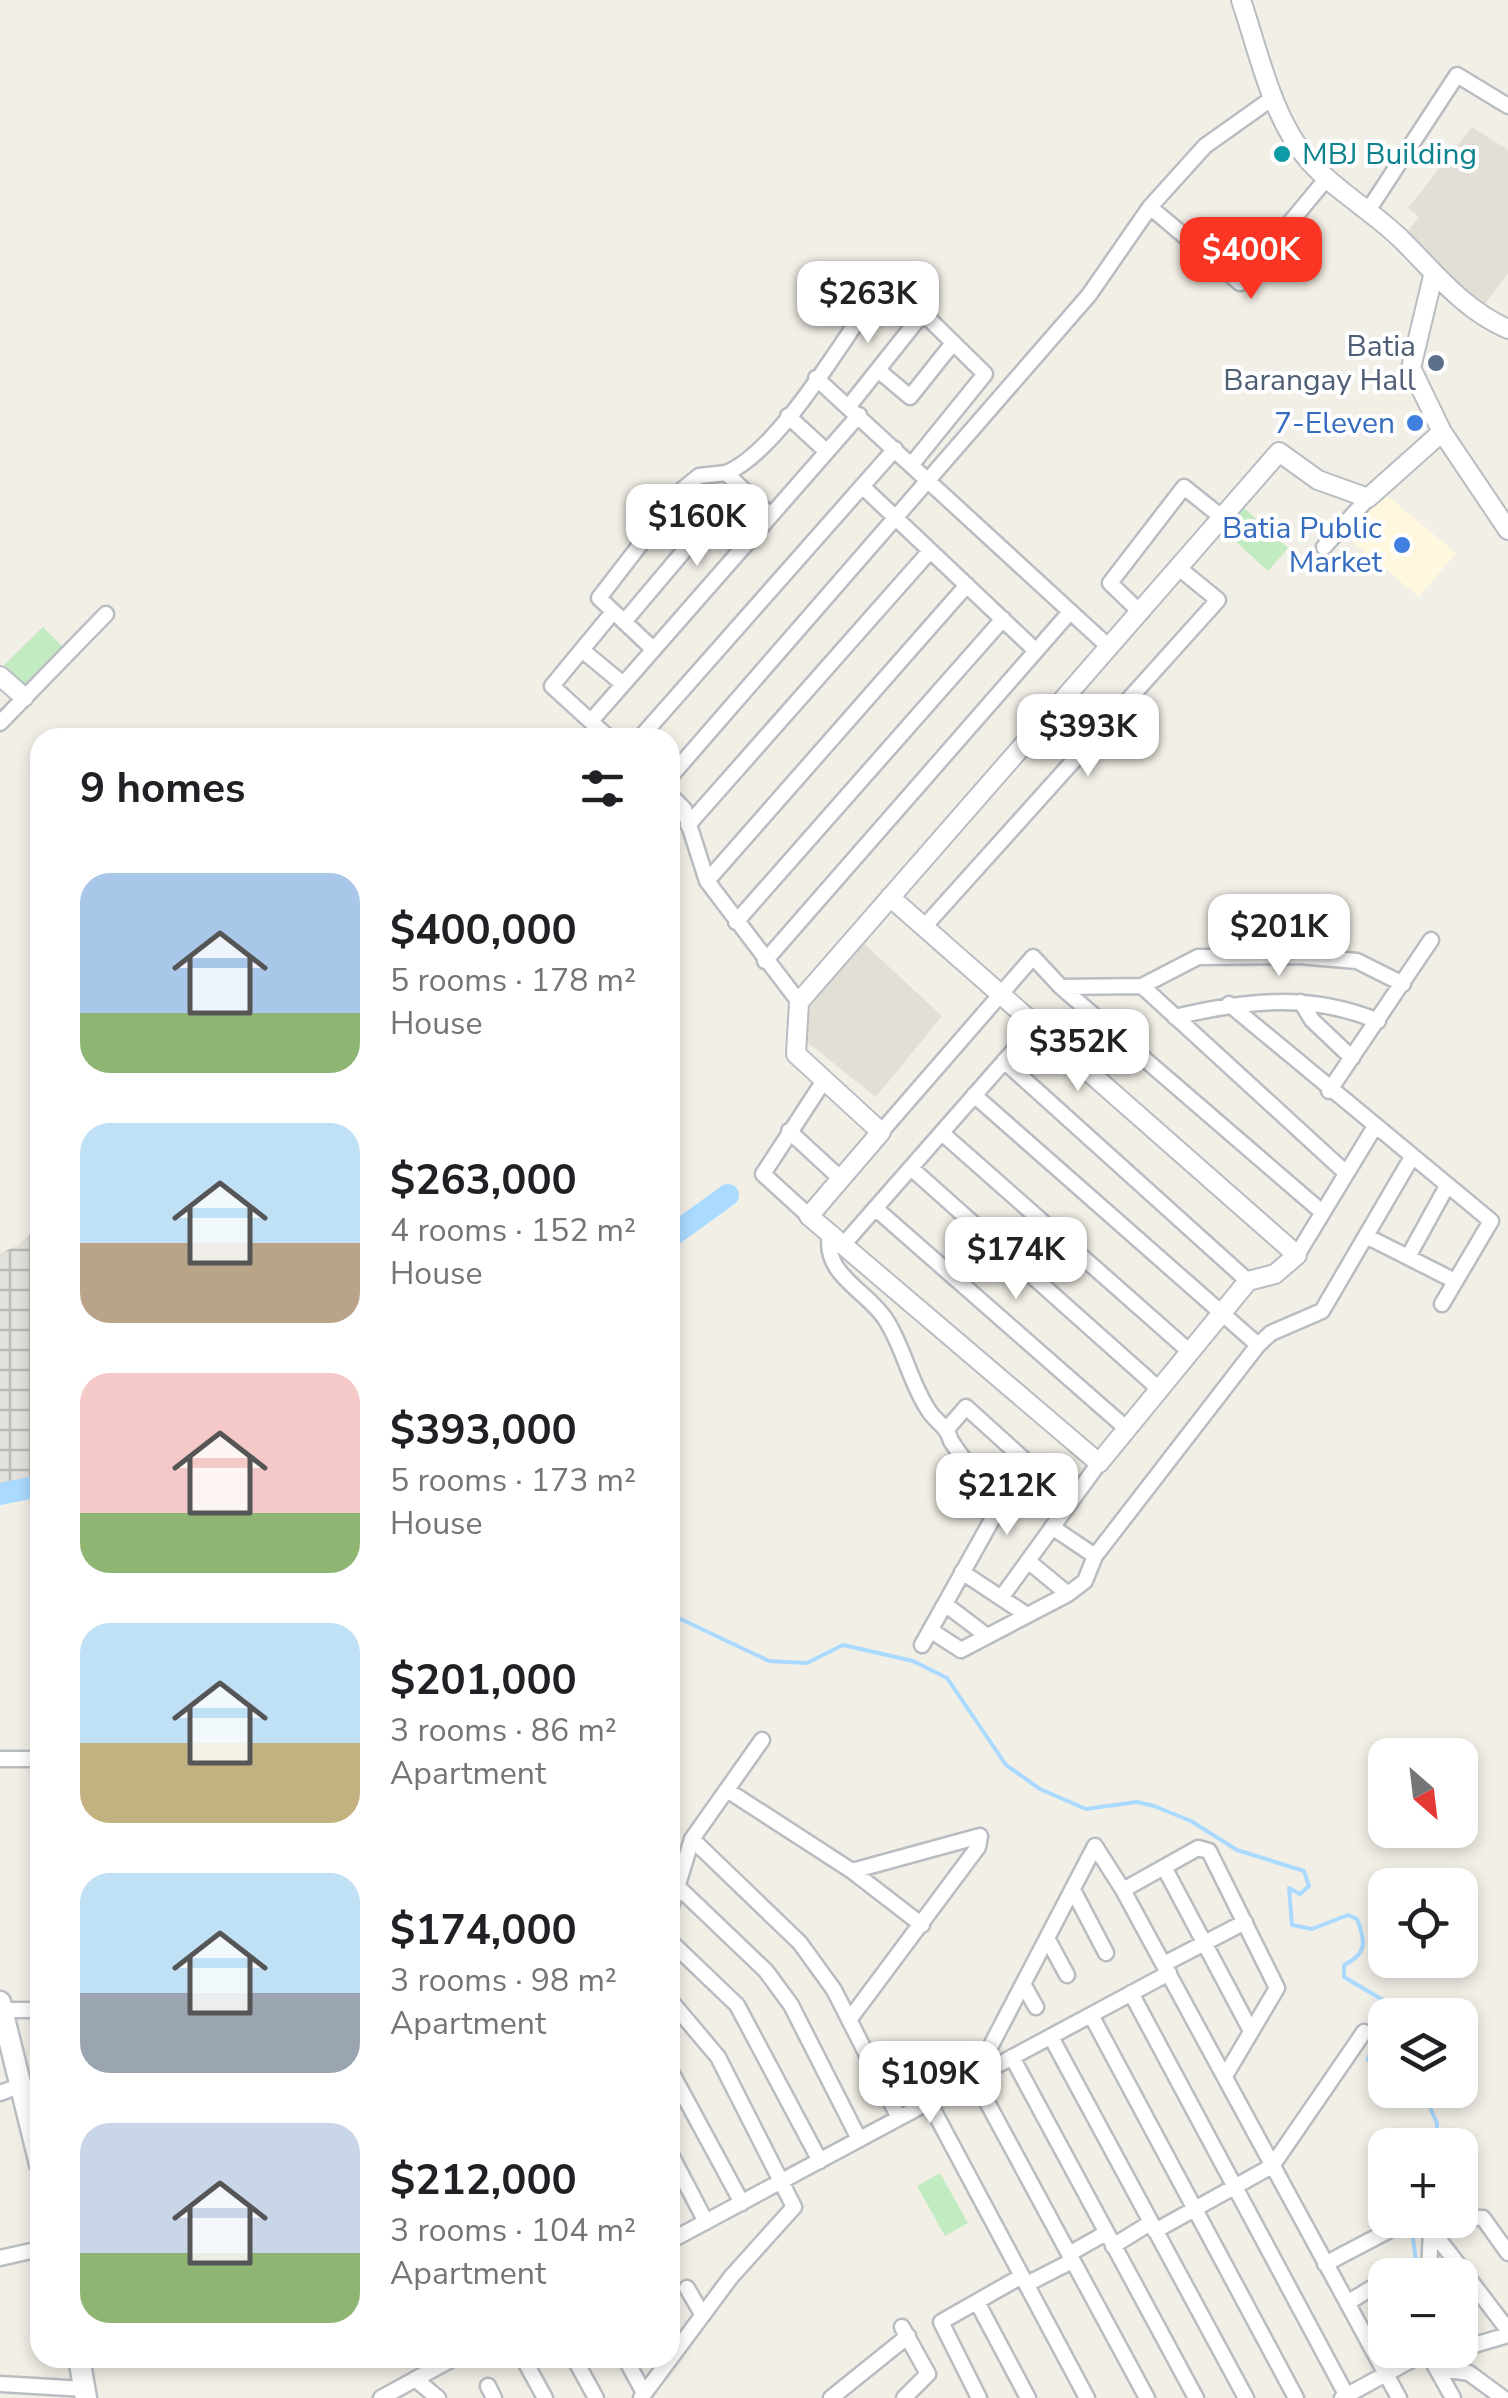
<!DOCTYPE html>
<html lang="en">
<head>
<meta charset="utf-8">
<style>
	body { margin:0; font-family:"Nunito Sans",sans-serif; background:#f2f2f2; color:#202124; height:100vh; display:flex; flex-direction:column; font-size:38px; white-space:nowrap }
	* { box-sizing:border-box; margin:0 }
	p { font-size:32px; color:#757577 }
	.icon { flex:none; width:55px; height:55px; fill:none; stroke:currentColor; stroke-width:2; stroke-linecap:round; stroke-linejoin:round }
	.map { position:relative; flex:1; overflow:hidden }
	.drawer { position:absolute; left:30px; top:728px; width:650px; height:1640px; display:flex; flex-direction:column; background:#fff; border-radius:30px; box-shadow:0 5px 15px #0003 }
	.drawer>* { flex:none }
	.needle { width:65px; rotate:152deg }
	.controls { position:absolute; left:1368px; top:1738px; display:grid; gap:20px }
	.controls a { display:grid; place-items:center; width:110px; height:110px; border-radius:20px; background:#fff; box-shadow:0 5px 15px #0003; font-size:50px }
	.price { position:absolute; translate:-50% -85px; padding:0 22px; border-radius:20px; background:#fff; color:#222; font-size:32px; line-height:65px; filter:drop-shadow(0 2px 5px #0008) }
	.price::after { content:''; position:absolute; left:50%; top:60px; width:30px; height:22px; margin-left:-15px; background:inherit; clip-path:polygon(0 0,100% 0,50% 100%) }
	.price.current { background:#fb3524; color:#fff }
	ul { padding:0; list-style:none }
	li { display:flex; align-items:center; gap:30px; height:250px; padding:0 50px }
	li span { display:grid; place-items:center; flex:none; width:280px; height:200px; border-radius:30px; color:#555 }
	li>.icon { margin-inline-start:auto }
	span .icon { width:120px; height:120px; fill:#fffc; stroke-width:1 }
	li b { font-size:42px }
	h2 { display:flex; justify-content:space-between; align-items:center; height:120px; padding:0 50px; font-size:42px }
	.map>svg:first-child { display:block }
</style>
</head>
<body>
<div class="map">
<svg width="1508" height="2398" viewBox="0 0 1508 2398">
	<defs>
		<pattern id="industrial-grid" width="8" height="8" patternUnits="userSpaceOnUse" patternTransform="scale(2.5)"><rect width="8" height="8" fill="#e3e1db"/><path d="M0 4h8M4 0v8" fill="none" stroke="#bbbab6"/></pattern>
	</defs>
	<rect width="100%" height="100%" fill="#f2efe7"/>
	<path fill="#fff8df" d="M 1385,494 L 1456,553 L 1419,597 L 1348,538 Z"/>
	<path fill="url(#industrial-grid)" d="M 40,1225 L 40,1476 L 0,1485 L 0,1253 L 17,1246 Z"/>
	<path fill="#e2dfd6" d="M 1472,127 L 1508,150 L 1508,273 L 1482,308 L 1407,233 L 1419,217 L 1408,208 Z
		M 859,939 L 942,1016 L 876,1097 L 801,1037 L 809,998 Z"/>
	<path fill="#c2ebc2" d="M 1244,508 L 1288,548 L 1268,571 L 1224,531 Z
		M 43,627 L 64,648 L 25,687 L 4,665 Z
		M 940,2173 L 968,2223 L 945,2236 L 917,2186 Z"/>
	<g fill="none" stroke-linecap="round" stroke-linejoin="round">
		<path stroke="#aadaff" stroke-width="4" d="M 670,1614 L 769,1661 L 807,1663 L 843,1645 L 913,1661 L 947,1678 L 1006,1765 L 1040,1789 L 1086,1809 L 1137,1802 L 1154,1806 L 1191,1821 L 1237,1850 L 1304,1871 L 1309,1886 L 1300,1894 L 1289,1888 L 1292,1925 L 1312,1929 L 1348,1915 L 1357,1919 C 1366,1942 1367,1954 1344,1965 L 1344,1977 L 1393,2006 L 1394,2015
			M 1385,2036 L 1372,2048 L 1368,2060 L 1385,2070
			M 1422,2090 L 1437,2123 L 1436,2145
			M 1385,2157 L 1384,2140 L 1400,2145
			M 1416,2220 L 1412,2231 L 1418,2275"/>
		<path stroke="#aadaff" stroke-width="22" d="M 670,1237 L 728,1195
			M 0,1494 L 40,1486"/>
		<defs>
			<path id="minor" d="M 1150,207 L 1240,283 L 1327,178
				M 1369,209 L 1457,75 L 1508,106
				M 878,370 L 910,397 L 953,343
				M 816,378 L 1110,648
				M 849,406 L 923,313
				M 788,416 L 826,451
				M 726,473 C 779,452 848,332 883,283 L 923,313 L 985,374 L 912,464
				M 862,486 L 1035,650
				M 1324,547 L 1368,498
				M 1141,613 L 1110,583 L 1184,487 L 1224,519
				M 624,622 L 737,488
				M 653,649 L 599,598 L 683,489 L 699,476 L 726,473 L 770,515
				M 582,650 L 623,684
				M 591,721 L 859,415
				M 0,723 L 106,614
				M 609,738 L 552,686 L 613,612
				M 640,738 L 895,449
				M 670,777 L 1089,295 L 1150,207 L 1205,146 L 1274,97
				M 670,795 L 684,809 L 707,881 L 799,1002
				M 688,825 L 930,551
				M 707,881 L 967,585
				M 736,922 L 1003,619
				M 924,927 L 1218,600 L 1180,569
				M 765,961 L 1070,612
				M 1142,986 L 1346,1173
				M 1061,987 L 1322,1212
				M 1301,1002 L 1312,1020 L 1352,1058
				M 1229,1004 L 1491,1221 L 1442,1304
				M 1175,1017 C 1246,1000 1310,993 1378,1021
				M 1004,1061 L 1248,1281
				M 1329,1091 L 1431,940
				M 974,1095 L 1258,1345
				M 789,1131 L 841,1179
				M 881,1132 L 1033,957 L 1061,987 L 1142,986 L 1198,957 L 1299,956 L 1357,961 L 1403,984
				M 942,1133 L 1190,1352
				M 911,1168 L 1159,1389
				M 875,1208 L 1127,1429
				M 809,1216 L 763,1174 L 823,1082
				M 830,1234 C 822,1275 868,1291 886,1320 C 904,1348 910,1383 929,1411 C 937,1423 947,1426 951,1441 L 998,1509 L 922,1645
				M 1366,1236 L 1455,1281
				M 843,1245 L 1036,1025
				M 1297,1255 L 1374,1128
				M 1408,1257 L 1447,1186
				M 947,1429 L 966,1407 L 1071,1502
				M 1052,1527 L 1095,1556
				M 1028,1561 L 1068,1594
				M 962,1572 L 1027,1615
				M 1001,1598 L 1099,1463
				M 945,1604 L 987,1636
				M 930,1630 L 961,1650 L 1068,1594 L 1085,1581 L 1095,1556 L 1258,1345 L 1271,1333 L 1322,1311 L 1412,1157
				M 0,1759 L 40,1759
				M 727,1790 L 852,1871 L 980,1836 L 978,1847 L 849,2020
				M 692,1839 L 800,1943 L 834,1990 L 899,2118
				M 1164,1867 L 1251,2031
				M 852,1871 L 922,1925
				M 676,1885 L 766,1971 L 791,2005 L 859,2139
				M 1073,1890 L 1106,1953
				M 1123,1890 L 1198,1848 L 1209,1851 L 1277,1988 L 1225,2076
				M 670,1910 L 692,1839 L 762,1740
				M 1047,1938 L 1067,1975
				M 670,1941 L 737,2005 L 820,2161
				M 1164,1964 L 1245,1922
				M 1023,1984 L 1036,2007
				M 1131,1993 L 1348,2398
				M 3,2010 L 40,2010
				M 1091,2015 L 1296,2398
				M 1051,2037 L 1246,2398
				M 1012,2057 L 1196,2398
				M 670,2070 L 742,2203
				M 0,2093 L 22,2085
				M 929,2102 L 1087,2398
				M 670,2153 L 706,2222
				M 1460,2217 L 1483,2218 L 1508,2253
				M 1155,2231 L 1272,2166 L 1364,2032
				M 670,2241 L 1169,1973
				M 1113,2246 L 1150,2223
				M 1069,2254 L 1106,2233
				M 0,2258 L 40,2249
				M 1325,2264 L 1405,2222
				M 1395,2275 L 1400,2272
				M 1429,2275 L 1431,2229 L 1508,2330
				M 1027,2284 L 1072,2261
				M 687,2288 L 702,2314
				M 977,2302 L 1028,2398
				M 1347,2303 L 1385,2280
				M 902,2327 L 928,2374 L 904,2398
				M 1457,2350 L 1508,2335
				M 523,2358 L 545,2398
				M 574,2358 L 596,2398
				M 625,2358 L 644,2393
				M 1434,2364 L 1453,2398
				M 1436,2368 L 1469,2373 L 1503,2398
				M 415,2379 L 438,2398
				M 0,2384 L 85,2389
				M 488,2386 L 494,2398
				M 381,2398 L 454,2358
				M 641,2398 L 731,2277 L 794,2207 L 718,2057 L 670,2000
				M 831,2398 L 908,2336
				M 979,2398 L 941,2322 L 1022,2276
				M 1147,2398 L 974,2078 L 1095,1846 L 1123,1890 L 1399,2398
				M 1342,2398 L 1426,2352"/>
			<path id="tertiary" d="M 1241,0 C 1259,53 1272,119 1310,162 C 1337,192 1374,212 1403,241 C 1436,274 1464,310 1508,329
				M 1433,276 L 1411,368 L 1442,432 L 1508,530
				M 0,676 L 24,697
				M 890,897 L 1297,1255 L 1275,1274 L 1248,1281 L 1099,1463 L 809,1216 L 881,1132 L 796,1054 L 799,1002 L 1279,452 L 1318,480 L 1368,498 L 1442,432"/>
			<path id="secondary" d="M 0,2002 L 40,2164
				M 79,2358 L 86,2398"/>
		</defs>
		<use href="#minor" stroke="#b9bdc2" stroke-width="19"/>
		<use href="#tertiary" stroke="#b9bdc2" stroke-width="22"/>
		<use href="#secondary" stroke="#babec4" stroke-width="25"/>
		<use href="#minor" stroke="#fff" stroke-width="14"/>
		<use href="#tertiary" stroke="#fff" stroke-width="18"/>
		<use href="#secondary" stroke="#fff" stroke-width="20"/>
	</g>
	<circle fill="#0f9aa8" stroke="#fff" stroke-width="4" cx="1282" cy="154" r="10"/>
	<circle fill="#5c6f8a" stroke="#fff" stroke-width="4" cx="1436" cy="363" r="10"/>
	<g fill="#3f7fe0" stroke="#fff" stroke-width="4">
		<circle cx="1415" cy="423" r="10"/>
		<circle cx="1402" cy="545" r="10"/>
	</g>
	<g text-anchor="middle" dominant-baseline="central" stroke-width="8" stroke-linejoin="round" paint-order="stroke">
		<g font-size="30" fill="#0d838f" stroke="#fff" text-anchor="start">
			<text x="1302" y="154">MBJ Building</text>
		</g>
		<g font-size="30" fill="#4e5e75" stroke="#fff" text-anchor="end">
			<text x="1416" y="346">Batia<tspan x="1416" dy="34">Barangay Hall</tspan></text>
		</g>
		<g font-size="30" fill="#366cbe" stroke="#fff" text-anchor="end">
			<text x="1395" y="423">7-Eleven</text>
			<text x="1382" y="528">Batia Public<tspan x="1382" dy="34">Market</tspan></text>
		</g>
	</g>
</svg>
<div class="controls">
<a><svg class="needle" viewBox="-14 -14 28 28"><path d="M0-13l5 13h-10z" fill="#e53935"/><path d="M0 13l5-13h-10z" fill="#757577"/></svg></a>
<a><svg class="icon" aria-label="locate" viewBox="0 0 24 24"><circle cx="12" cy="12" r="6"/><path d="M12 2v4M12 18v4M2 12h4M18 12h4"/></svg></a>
<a><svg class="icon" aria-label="layers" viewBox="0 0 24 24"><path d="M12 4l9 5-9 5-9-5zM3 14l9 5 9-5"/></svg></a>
<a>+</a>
<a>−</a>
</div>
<b class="price current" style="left:1251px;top:302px">$400K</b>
<b class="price" style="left:868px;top:346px">$263K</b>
<b class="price" style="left:697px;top:569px">$160K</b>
<b class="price" style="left:1088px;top:779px">$393K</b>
<b class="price" style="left:1279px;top:979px">$201K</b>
<b class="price" style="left:1078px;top:1094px">$352K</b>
<b class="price" style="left:1016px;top:1302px">$174K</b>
<b class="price" style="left:1007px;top:1538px">$212K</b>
<b class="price" style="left:930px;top:2126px">$109K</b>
<section class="drawer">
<h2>9 homes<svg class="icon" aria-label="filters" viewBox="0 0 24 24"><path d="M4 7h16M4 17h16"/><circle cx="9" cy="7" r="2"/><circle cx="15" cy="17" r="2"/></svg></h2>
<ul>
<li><span style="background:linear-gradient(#a9c7e8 70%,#8fb573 0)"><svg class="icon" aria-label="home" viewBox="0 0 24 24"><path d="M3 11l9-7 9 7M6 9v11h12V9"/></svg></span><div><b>$400,000</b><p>5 rooms · 178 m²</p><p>House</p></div></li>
<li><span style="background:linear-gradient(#bfe0f5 60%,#b9a48a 0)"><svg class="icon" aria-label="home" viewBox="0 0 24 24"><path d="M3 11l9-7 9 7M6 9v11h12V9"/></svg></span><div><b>$263,000</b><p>4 rooms · 152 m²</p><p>House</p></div></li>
<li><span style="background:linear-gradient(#f6c9c9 70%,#8fb573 0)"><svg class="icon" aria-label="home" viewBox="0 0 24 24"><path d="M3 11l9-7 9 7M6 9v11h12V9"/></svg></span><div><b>$393,000</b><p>5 rooms · 173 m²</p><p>House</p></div></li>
<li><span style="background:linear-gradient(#bfe0f5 60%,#c2b280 0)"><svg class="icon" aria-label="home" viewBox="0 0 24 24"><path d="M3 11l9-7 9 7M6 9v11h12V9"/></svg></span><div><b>$201,000</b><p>3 rooms · 86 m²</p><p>Apartment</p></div></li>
<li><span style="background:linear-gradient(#bfe0f5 60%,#9aa5b1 0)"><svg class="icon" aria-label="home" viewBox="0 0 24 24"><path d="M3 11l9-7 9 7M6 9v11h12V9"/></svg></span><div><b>$174,000</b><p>3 rooms · 98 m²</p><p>Apartment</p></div></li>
<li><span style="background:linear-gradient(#c9d6e8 65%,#8fb573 0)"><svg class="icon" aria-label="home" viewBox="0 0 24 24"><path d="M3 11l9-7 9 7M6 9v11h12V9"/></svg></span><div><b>$212,000</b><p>3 rooms · 104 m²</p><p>Apartment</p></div></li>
</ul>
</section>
</div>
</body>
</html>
